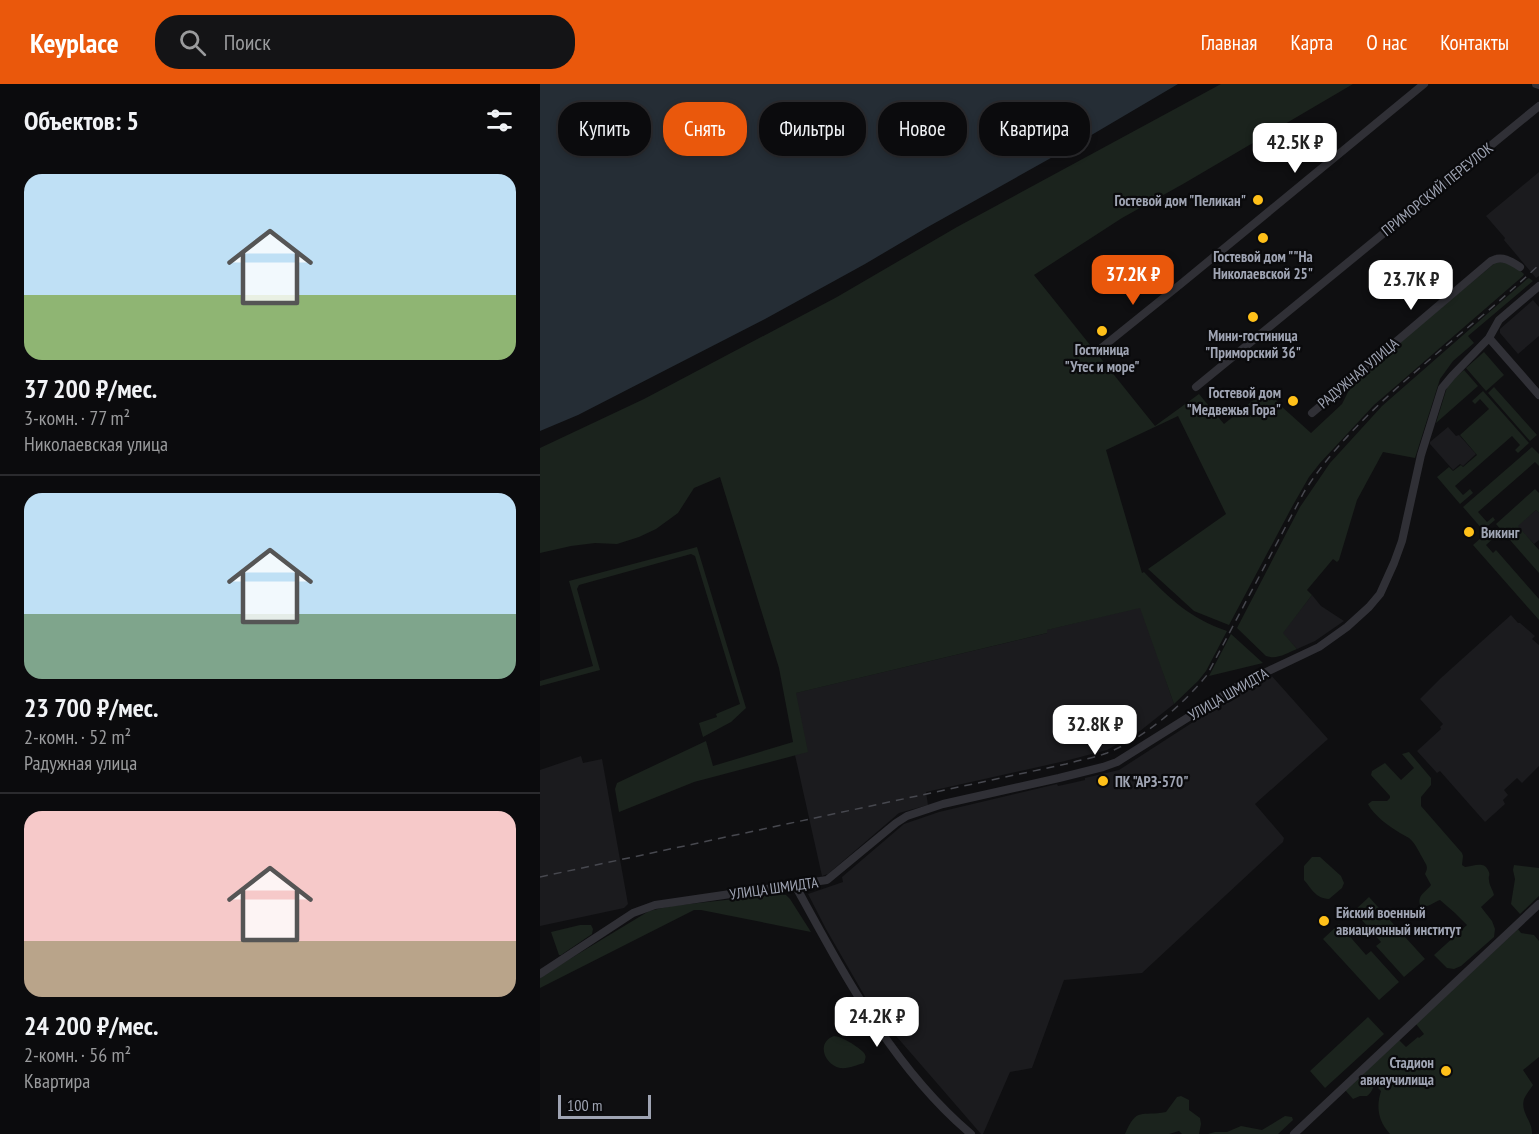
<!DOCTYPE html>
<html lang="ru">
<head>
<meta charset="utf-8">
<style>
	body { margin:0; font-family:"PT Sans Narrow",sans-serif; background:#141416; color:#f1f3f6; height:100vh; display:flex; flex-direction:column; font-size:22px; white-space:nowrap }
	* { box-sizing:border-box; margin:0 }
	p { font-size:20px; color:#9a9b9d }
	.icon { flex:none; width:33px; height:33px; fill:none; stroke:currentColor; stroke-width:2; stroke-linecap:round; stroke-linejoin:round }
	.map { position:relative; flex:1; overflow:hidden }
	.details { display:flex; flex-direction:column; background:#0b0b0d; width:540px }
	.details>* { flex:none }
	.guide { position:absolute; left:18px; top:18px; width:570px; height:54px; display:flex; gap:12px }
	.scale { position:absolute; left:18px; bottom:15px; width:93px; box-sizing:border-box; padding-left:6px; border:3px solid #9fa4b3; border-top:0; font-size:16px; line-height:21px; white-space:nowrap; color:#9fa4b3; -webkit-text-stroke:4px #0a0a0c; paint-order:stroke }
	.price { position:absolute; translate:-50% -51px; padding:0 14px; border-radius:12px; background:#fff; color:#222; font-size:20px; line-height:39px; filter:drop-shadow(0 2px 3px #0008) }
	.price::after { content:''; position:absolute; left:50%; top:36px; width:18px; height:14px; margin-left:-9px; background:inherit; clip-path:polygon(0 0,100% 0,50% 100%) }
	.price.active { background:#ea580c; color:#fff }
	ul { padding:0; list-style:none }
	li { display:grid; align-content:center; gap:12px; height:318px; padding:0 24px }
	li+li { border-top:2px solid #2b2b2e }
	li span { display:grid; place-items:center; height:186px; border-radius:18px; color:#555 }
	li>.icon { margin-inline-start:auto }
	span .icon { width:108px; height:108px; fill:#fffc; stroke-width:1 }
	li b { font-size:26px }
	h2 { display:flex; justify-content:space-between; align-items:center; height:72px; padding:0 24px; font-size:26px }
	.pill { padding:0 21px; border-radius:24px; background:#0b0b0d; box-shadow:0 3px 9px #0003,0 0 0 2px #2b2b2e; font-size:21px; line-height:54px }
	.pill.active { background:#ea580c; color:#fff }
	header { display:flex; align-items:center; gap:36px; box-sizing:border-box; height:84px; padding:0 30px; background:#ea580c; color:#fff }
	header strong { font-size:28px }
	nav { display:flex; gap:33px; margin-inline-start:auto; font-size:21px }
	.search { width:420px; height:54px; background:#141416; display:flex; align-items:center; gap:15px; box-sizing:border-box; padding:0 21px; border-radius:24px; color:#9a9b9d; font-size:22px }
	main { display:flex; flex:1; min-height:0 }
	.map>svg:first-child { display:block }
</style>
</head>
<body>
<header>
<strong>Keyplace</strong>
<div class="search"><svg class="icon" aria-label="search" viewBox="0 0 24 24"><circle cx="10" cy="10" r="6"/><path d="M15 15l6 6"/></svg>Поиск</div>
<nav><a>Главная</a><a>Карта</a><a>О нас</a><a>Контакты</a></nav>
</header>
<main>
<section class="details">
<h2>Объектов: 5<svg class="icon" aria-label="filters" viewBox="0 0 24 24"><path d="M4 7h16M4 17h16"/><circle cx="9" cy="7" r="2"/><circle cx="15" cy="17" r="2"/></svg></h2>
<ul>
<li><span style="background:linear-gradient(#bfe0f5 65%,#8fb573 0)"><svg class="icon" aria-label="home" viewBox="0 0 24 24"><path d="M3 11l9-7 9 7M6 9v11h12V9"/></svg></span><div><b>37 200 ₽/мес.</b><p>3-комн. · 77 m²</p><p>Николаевская улица</p></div></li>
<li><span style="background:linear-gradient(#bfe0f5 65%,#7fa58c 0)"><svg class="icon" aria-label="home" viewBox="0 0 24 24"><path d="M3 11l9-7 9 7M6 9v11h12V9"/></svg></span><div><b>23 700 ₽/мес.</b><p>2-комн. · 52 m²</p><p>Радужная улица</p></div></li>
<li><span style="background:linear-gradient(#f6c9c9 70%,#b9a48a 0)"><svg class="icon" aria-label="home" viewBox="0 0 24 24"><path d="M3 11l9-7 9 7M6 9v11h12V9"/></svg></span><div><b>24 200 ₽/мес.</b><p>2-комн. · 56 m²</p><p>Квартира</p></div></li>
</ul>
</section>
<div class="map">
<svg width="999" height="1050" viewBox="0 0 999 1050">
	<rect width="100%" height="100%" fill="#0f0f11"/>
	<path fill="#1b1b1e" d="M 999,88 L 999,192 L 996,194 L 964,156 L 965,154 L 946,132 Z
		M 993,216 L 999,223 L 999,252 L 978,270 L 960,249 L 960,245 Z
		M 908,343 L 916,352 L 919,351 L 936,370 L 923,382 L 920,380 L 913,386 L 890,360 L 890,358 Z
		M 996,426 L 999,429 L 999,456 L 994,460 L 977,442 Z
		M 772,511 L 781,522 L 804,537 L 775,557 L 757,565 L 742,549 Z
		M 601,523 L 634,620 L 600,647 L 567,666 L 525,677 L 386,708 L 388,721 L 359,729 L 288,790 L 282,792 L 255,671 L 267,667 L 255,609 L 507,549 L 506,546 Z
		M 971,531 L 978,539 L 980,539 L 995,552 L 992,555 L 999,561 L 999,682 L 982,699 L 977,694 L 964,706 L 968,711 L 963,716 L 965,720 L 945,738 L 900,687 L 897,689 L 877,667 L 901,645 L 900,643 L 903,640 L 880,615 L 901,594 Z
		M 729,589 L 788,655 L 715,720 L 744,754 L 743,758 L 602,889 L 524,896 L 492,984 L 470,988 L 443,1050 L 441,1050 L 331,923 L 286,845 L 268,810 L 303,798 L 302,793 L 364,740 L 399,728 L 517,700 L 518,702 L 532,699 L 545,696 L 545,694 L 579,686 Z
		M 41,672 L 43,679 L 62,675 L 88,820 L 84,824 L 0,842 L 0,686 Z"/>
	<path fill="#1b231d" d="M 681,0 L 813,0 L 643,100 L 582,134 L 494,191 L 615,342 L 659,310 L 684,340 L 727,305 L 741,322 L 771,349 L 802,320 L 814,296 L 955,179 C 966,176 976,182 984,190 L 983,192 L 834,321 L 780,379 L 769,393 L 753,421 L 689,541 L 654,527 L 608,485 L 686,430 L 638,332 L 566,366 L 602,489 L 604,488 C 631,516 650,534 687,547 L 666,587 L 658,597 L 634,620 L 600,524 L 507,546 L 507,549 L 256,609 L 268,668 L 154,698 L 79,728 L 75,705 L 77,699 L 166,657 L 173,682 L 253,658 L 239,584 L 180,393 L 154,404 L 138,429 L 116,445 L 99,453 L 77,460 L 55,459 L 31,462 L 0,469 L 0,364 L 104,315 L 297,213 L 417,143 Z
		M 989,194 L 993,197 L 928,252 L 934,259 L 913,277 L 900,295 L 875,374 L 843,368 L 817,416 L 799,476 L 797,478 L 793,475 L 767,506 L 772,511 L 743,549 L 757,565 C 747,569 737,576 726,572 L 697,544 L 760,423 L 790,379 L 842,322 L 987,195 Z
		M 944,268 L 964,291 L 946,307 L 926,284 Z
		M 924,286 L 938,302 L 896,339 L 908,300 Z
		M 954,303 L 997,351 L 990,357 L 948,309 Z
		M 943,307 L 989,359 L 978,369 L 975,366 L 980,361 L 972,352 L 915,402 L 923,411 L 930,405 L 933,409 L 920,420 L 897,393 L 909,383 L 913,387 L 921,381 L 923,383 L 937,371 L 920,351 L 949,325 L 940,315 L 935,320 L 932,317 Z
		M 992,363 L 999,370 L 999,382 L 995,378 L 938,428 L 947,438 L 953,433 L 955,436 L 943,446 L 923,423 Z
		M 995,405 L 999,409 L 999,429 L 996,426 L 978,442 L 999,466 L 999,489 L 956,440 Z
		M 952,444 L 958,450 L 946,461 L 953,469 L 956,466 L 999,515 L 999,536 L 933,461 Z
		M 157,463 L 206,624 L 191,638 L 163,653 L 159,639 L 177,633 L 176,630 L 200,620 L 155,472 L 151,470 L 39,501 L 37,505 L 60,586 L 0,602 L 0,597 L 53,582 L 29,497 Z
		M 691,550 L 723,579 L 669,592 Z
		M 869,668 L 891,694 L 891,701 L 881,713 L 881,722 L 922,769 L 923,772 L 922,781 L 925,783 C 933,782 944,777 948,786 C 951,792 948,791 949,796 C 949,801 953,806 954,811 L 941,823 L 952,837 L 955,845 L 954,853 L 921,882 L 914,885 L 907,884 L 894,871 L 927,841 L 915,829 L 900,816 C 893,818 888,825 880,821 C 877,811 886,808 891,801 L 885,790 C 889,782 886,781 882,773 C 878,766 875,759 869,754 C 866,752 863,751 860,749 C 849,742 834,732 828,720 L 832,717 L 847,717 L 850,714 L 850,712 L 831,691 L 832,687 L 845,679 L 861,696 L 874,684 L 862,670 Z
		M 772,773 L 780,773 L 801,792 L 804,799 L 802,804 L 789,815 C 775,814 772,805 764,796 L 764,782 Z
		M 974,781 L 999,784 L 999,812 L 980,830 L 971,820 L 975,795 L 973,786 Z
		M 239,810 L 246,811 L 250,815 L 271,848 L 161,826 L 154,826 L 0,904 L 0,893 L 109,827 L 131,822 Z
		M 829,813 L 885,875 L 864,893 L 836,862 L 841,858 L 814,827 Z
		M 799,840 L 826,871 L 831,867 L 859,898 L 839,916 L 783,855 Z
		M 40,841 L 51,841 L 53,845 L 52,850 L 21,871 L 19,871 L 11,848 Z
		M 978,845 L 981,849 L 994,851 L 999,857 L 999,973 L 983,986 L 993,1001 C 990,1006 986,1010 984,1015 C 980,1029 993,1037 992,1050 L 850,1050 C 838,1037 836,1023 841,1007 L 838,1004 L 842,999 L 838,994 C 833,1000 834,1007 827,1012 L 820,1012 L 813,1015 L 805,1006 L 859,956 L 866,963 L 878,953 L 879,954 L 884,950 L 876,940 Z
		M 828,933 L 844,950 L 785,1004 L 770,987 Z
		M 294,952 C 301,952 319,963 324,969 C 327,973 325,975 324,979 C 316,981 309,985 300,984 C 284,981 276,958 294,952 Z
		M 641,1012 L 649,1016 L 649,1026 L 660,1034 L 661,1040 L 659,1050 L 642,1050 L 639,1047 L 629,1050 L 585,1050 C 597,1022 601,1033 626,1028 L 637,1013 Z
		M 745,1032 L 752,1033 L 753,1036 L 738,1050 L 668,1050 L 675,1048 L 687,1048 L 701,1042 L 722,1046 Z"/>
	<path fill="#252d35" d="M 0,0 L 638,0 L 543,56 L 386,144 L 325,180 L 225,235 L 38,331 L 0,347 Z"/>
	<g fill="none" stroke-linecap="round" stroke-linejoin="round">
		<path stroke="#303036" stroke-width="8" d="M 996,0 L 999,1
			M 949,254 L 999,311
			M 560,265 L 642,199 L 884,0
			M 656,303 L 999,22
			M 772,329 L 951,177 C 962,171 971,177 980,183
			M 255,801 C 304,890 352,983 431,1050
			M 0,890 L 93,829 L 115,821 L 287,796 L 356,739 L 367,732 L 403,720 L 519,694 L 563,683 L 577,678 L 703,599 L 779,563 L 807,543 L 829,523 L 840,510 L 854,479 L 862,457 L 881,371 L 902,304 L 912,292 L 949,254 L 959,236 L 999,202
			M 754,1050 L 999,820"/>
		<path stroke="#47484f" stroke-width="1.5" stroke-dasharray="8 6" stroke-linecap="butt" d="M 0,793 L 526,680 C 539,676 554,674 567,669 C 604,654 642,622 667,591 L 764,408 C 804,345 869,293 926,245 C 951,225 975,203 999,181"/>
	</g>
	<g fill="#ffc019" stroke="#0a0a0c" stroke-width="2">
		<circle cx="718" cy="116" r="6"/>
		<circle cx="723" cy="154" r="6"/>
		<circle cx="713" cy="233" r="6"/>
		<circle cx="562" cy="247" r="6"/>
		<circle cx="753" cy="317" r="6"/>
		<circle cx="929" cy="448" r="6"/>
		<circle cx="563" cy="697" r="6"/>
		<circle cx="784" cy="837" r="6"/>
		<circle cx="906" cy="987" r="6"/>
	</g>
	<g text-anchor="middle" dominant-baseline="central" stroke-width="4.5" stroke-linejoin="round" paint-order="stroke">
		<g font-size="15" fill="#9fa4b3" stroke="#0a0a0c">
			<text transform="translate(897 105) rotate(-39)">ПРИМОРСКИЙ ПЕРЕУЛОК</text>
			<text transform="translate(818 289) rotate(-40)">РАДУЖНАЯ УЛИЦА</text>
			<text transform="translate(688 610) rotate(-30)">УЛИЦА ШМИДТА</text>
			<text transform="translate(234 804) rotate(-8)">УЛИЦА ШМИДТА</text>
		</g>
		<g font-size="15" font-weight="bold" fill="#9fa4b3" stroke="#0a0a0c" text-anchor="end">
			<text x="706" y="116">Гостевой дом "Пеликан"</text>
			<text x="723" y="172" text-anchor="middle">Гостевой дом ""На<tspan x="723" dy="17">Николаевской 25"</tspan></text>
			<text x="713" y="251" text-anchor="middle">Мини-гостиница<tspan x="713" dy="17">"Приморский 36"</tspan></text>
			<text x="562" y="265" text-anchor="middle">Гостиница<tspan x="562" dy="17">"Утес и море"</tspan></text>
			<text x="741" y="308">Гостевой дом<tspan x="741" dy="17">"Медвежья Гора"</tspan></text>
			<text x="941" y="448" text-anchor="start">Викинг</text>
			<text x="575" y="697" text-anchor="start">ПК "АРЗ-570"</text>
			<text x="796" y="828" text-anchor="start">Ейский военный<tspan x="796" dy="17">авиационный институт</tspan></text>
			<text x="894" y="978">Стадион<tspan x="894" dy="17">авиаучилища</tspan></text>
		</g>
	</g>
</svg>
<div class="scale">100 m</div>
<b class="price" style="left:755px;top:90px">42.5K ₽</b>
<b class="price active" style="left:593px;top:222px">37.2K ₽</b>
<b class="price" style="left:871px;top:227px">23.7K ₽</b>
<b class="price" style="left:555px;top:672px">32.8K ₽</b>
<b class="price" style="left:337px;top:964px">24.2K ₽</b>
<div class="guide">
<a class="pill">Купить</a>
<a class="pill active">Снять</a>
<a class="pill">Фильтры</a>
<a class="pill">Новое</a>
<a class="pill">Квартира</a>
</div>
</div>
</main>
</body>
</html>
